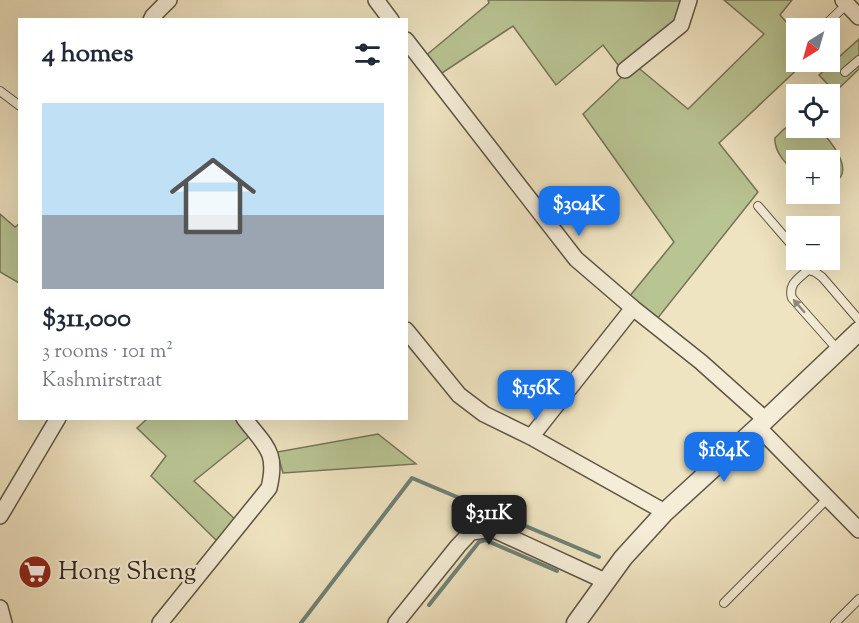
<!DOCTYPE html>
<html lang="en">
<head>
<meta charset="utf-8">
<style>
	body { margin:0; font-family:"Sorts Mill Goudy",serif; background:#f2f2f3; color:#1f2937; height:100vh; display:flex; flex-direction:column; font-size:22px; white-space:nowrap }
	* { box-sizing:border-box; margin:0 }
	p { font-size:20px; color:#747a83 }
	.icon { flex:none; width:33px; height:33px; fill:none; stroke:currentColor; stroke-width:2; stroke-linecap:round; stroke-linejoin:round }
	.map { position:relative; flex:1; overflow:hidden }
	.panel { position:absolute; left:18px; top:18px; width:390px; height:402px; display:flex; flex-direction:column; background:#fff; border-radius:0px; box-shadow:0 6px 24px #0002 }
	.panel>* { flex:none }
	.needle { width:39px; rotate:217deg }
	.tools { position:absolute; left:786px; top:18px; display:grid; gap:12px }
	.tools a { display:grid; place-items:center; width:54px; height:54px; border-radius:0px; background:#fff; box-shadow:0 6px 24px #0002; font-size:30px }
	.price { position:absolute; translate:-50% -51px; padding:0 14px; border-radius:12px; background:#1a73e8; color:#fff; font-size:20px; line-height:39px; filter:drop-shadow(0 2px 3px #0008) }
	.price::after { content:''; position:absolute; left:50%; top:36px; width:18px; height:14px; margin-left:-9px; background:inherit; clip-path:polygon(0 0,100% 0,50% 100%) }
	.price.on { background:#222; color:#fff }
	ul { padding:0; list-style:none }
	li { display:grid; align-content:center; gap:12px; height:318px; padding:0 24px }
	li span { display:grid; place-items:center; height:186px; border-radius:0px; color:#555 }
	li>.icon { margin-inline-start:auto }
	span .icon { width:108px; height:108px; fill:#fffc; stroke-width:1 }
	li b { font-size:26px }
	h2 { display:flex; justify-content:space-between; align-items:center; height:72px; padding:0 24px; font-size:26px }
	.map>svg:first-child { display:block }
</style>
</head>
<body>
<div class="map">
<svg width="859" height="623" viewBox="0 0 859 623">
	<rect width="100%" height="100%" fill="#efe4c1"/>
	<filter id="stains"><feTurbulence type="fractalNoise" baseFrequency=".00333" numOctaves="4"/><feColorMatrix values="0 0 0 0 .2 0 0 0 0 .09 0 0 0 0 .02 0 0 0 .5 -.17"/></filter>
	<radialGradient id="worn" r=".72"><stop offset=".6" stop-color="#630" stop-opacity="0"/><stop offset="1" stop-color="#630" stop-opacity=".3"/></radialGradient>
	<path fill="#b9c493" stroke="#747458" stroke-width="1.5" d="M 488,0 L 681,1 L 678,26 L 635,65 L 688,109 L 764,34 L 724,0 L 792,0 L 780,15 L 796,33 L 796,48 L 795,49 L 796,52 L 796,62 L 805,62 L 719,143 L 758,192 L 657,319 L 629,297 L 674,242 L 583,114 L 625,74 L 603,45 L 556,85 L 513,26 L 439,75 L 424,57 L 489,3 Z
		M 859,39 L 859,69 L 835,92 L 819,75 Z
		M 796,122 L 796,128 L 817,128 C 831,139 859,176 830,184 L 830,160 L 796,160 L 796,173 C 786,164 774,152 775,138 L 784,129 Z
		M 0,214 L 15,227 L 19,224 L 19,283 L 0,272 Z
		M 147,419 L 238,419 L 251,435 L 194,481 L 237,521 L 219,543 L 151,476 L 166,456 L 137,428 Z
		M 378,434 L 416,464 L 283,473 L 277,452 Z"/>
	<g fill="none" stroke-linecap="round" stroke-linejoin="round">
		<path stroke="#6f8177" stroke-width="4" d="M 429,605 L 479,542 L 485,540 L 557,571
			M 301,623 L 412,478 L 599,557"/>
		<defs>
			<path id="service" d="M 823,27 L 847,4
				M 845,72 L 859,60
				M 0,91 L 20,106
				M 758,206 L 796,250
				M 804,260 L 815,272
				M 838,350 L 792,298 C 788,284 798,279 808,270 L 815,272 L 822,277 L 859,320
				M 724,603 L 828,498
				M 835,623 L 859,599"/>
			<path id="minor" d="M 376,0 L 391,20
				M 843,0 L 859,17
				M 151,20 L 153,16 L 169,0
				M 406,40 L 576,259 L 633,308 L 701,362 L 766,420
				M 625,70 L 681,25 L 689,0
				M 406,330 L 459,395 L 484,414 L 531,437 L 665,512
				M 758,427 L 859,530
				M 531,437 L 633,308
				M 0,516 L 58,418
				M 0,608 L 4,623
				M 160,623 L 269,488 C 278,451 265,446 244,418
				M 396,623 L 458,546 L 471,532 L 492,529 L 605,581"/>
			<path id="tertiary" d="M 576,623 L 623,558 L 665,512 L 758,427 L 859,331"/>
		</defs>
		<use href="#service" stroke="#5f5546" stroke-width="10"/>
		<use href="#minor" stroke="#5f5546" stroke-width="18"/>
		<use href="#tertiary" stroke="#5f5546" stroke-width="21"/>
		<use href="#service" stroke="#f5edd7" stroke-width="8"/>
		<use href="#minor" stroke="#f5edd7" stroke-width="15"/>
		<use href="#tertiary" stroke="#f5edd7" stroke-width="18"/>
	</g>
	<defs><path id="oneway-solid" d="M-6-.8H1V-3.2L6.5 0L1 3.2V.8H-6Z" transform="scale(1.5)"/></defs>
	<use fill="#92897a" href="#oneway-solid" transform="translate(799 306) rotate(-131)"/>
	<defs>
		<symbol id="supermarket-disc" viewBox="-11 -11 22 22"><circle r="9.5" fill="#8f2418" stroke="#f5edd7"/><path d="M-6-5.5h2.5l.6 2H6L4.5 2H-2.5L-4.4-4H-6ZM-1.5 3.2a1.3 1.3 0 1 0 .1 0ZM3 3.2a1.3 1.3 0 1 0 .1 0Z" fill="#fff"/></symbol>
	</defs>
	<g fill-rule="evenodd">
		<use href="#supermarket-disc" x="16" y="553" width="38" height="38"/>
	</g>
	<g text-anchor="middle" dominant-baseline="central" stroke-width="5" stroke-linejoin="round" paint-order="stroke">
		<g font-size="26" fill="#2f251d" stroke="#f5edd7" text-anchor="start">
			<text x="58" y="572">Hong Sheng</text>
		</g>
	</g>
	<rect width="100%" height="100%" filter="url(#stains)"/>
	<rect width="100%" height="100%" fill="url(#worn)"/>
</svg>
<div class="tools">
<a><svg class="needle" viewBox="-14 -14 28 28"><path d="M0-13l5 13h-10z" fill="#e53935"/><path d="M0 13l5-13h-10z" fill="#747a83"/></svg></a>
<a><svg class="icon" aria-label="locate" viewBox="0 0 24 24"><circle cx="12" cy="12" r="6"/><path d="M12 2v4M12 18v4M2 12h4M18 12h4"/></svg></a>
<a>+</a>
<a>−</a>
</div>
<b class="price" style="left:579px;top:237px">$304K</b>
<b class="price" style="left:536px;top:421px">$156K</b>
<b class="price" style="left:724px;top:483px">$184K</b>
<b class="price on" style="left:489px;top:546px">$311K</b>
<section class="panel">
<h2>4 homes<svg class="icon" aria-label="filters" viewBox="0 0 24 24"><path d="M4 7h16M4 17h16"/><circle cx="9" cy="7" r="2"/><circle cx="15" cy="17" r="2"/></svg></h2>
<ul>
<li><span style="background:linear-gradient(#bfe0f5 60%,#9aa5b1 0)"><svg class="icon" aria-label="home" viewBox="0 0 24 24"><path d="M3 11l9-7 9 7M6 9v11h12V9"/></svg></span><div><b>$311,000</b><p>3 rooms · 101 m²</p><p>Kashmirstraat</p></div></li>
</ul>
</section>
</div>
</body>
</html>
